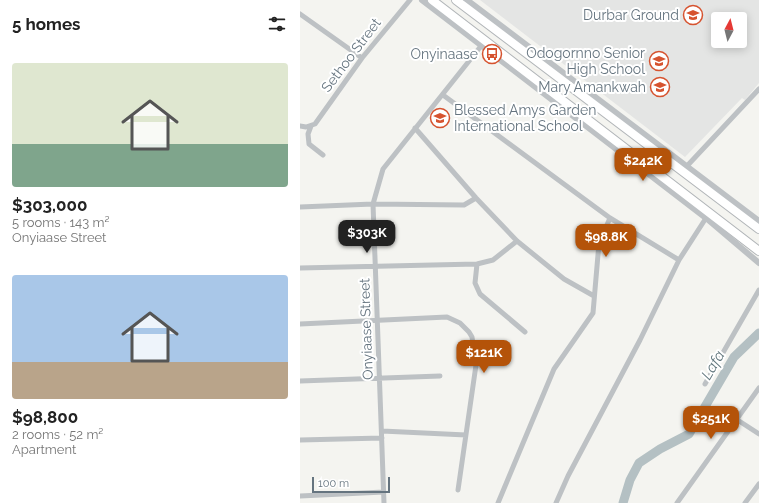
<!DOCTYPE html>
<html lang="en">
<head>
<meta charset="utf-8">
<style>
	body { margin:0; font-family:Raleway,sans-serif; background:#f6f6f6; color:#222; height:100vh; display:flex; flex-direction:column; font-size:15px; white-space:nowrap }
	* { box-sizing:border-box; margin:0 }
	p { font-size:13px; color:#767676 }
	.icon { flex:none; width:22px; height:22px; fill:none; stroke:currentColor; stroke-width:2; stroke-linecap:round; stroke-linejoin:round }
	.map { position:relative; flex:1; overflow:hidden }
	.details { display:flex; flex-direction:column; background:#fff; width:300px }
	.details>* { flex:none }
	.needle { width:26px; rotate:7deg }
	.buttons { position:absolute; left:411px; top:12px; display:grid; gap:8px }
	.buttons a { display:grid; place-items:center; width:36px; height:36px; border-radius:4px; background:#fff; box-shadow:0 2px 10px #0003; font-size:20px }
	.scale { position:absolute; left:12px; bottom:10px; width:78px; box-sizing:border-box; padding-left:4px; border:2px solid #65747f; border-top:0; font-size:11px; line-height:14px; white-space:nowrap; color:#65747f; -webkit-text-stroke:3px #fff; paint-order:stroke }
	.price { position:absolute; translate:-50% -34px; padding:0 9px; border-radius:8px; background:#b45309; color:#fff; font-size:13px; line-height:26px; filter:drop-shadow(0 1px 2px #0008) }
	.price::after { content:''; position:absolute; left:50%; top:24px; width:12px; height:9px; margin-left:-6px; background:inherit; clip-path:polygon(0 0,100% 0,50% 100%) }
	.price.selected { background:#222; color:#fff }
	ul { padding:0; list-style:none }
	li { display:grid; align-content:center; gap:8px; height:212px; padding:0 12px }
	li span { display:grid; place-items:center; height:124px; border-radius:4px; color:#555 }
	li>.icon { margin-inline-start:auto }
	span .icon { width:72px; height:72px; fill:#fffc; stroke-width:1 }
	li b { font-size:17px }
	h2 { display:flex; justify-content:space-between; align-items:center; height:48px; padding:0 12px; font-size:17px }
	main { display:flex; flex:1; min-height:0 }
	.map>svg:first-child { display:block }
</style>
</head>
<body>
<main>
<section class="details">
<h2>5 homes<svg class="icon" aria-label="filters" viewBox="0 0 24 24"><path d="M4 7h16M4 17h16"/><circle cx="9" cy="7" r="2"/><circle cx="15" cy="17" r="2"/></svg></h2>
<ul>
<li><span style="background:linear-gradient(#dfe7d0 65%,#7fa58c 0)"><svg class="icon" aria-label="home" viewBox="0 0 24 24"><path d="M3 11l9-7 9 7M6 9v11h12V9"/></svg></span><div><b>$303,000</b><p>5 rooms · 143 m²</p><p>Onyiaase Street</p></div></li>
<li><span style="background:linear-gradient(#a9c7e8 70%,#b9a48a 0)"><svg class="icon" aria-label="home" viewBox="0 0 24 24"><path d="M3 11l9-7 9 7M6 9v11h12V9"/></svg></span><div><b>$98,800</b><p>2 rooms · 52 m²</p><p>Apartment</p></div></li>
</ul>
</section>
<div class="map">
<svg width="459" height="503" viewBox="0 0 459 503">
	<rect width="100%" height="100%" fill="#f4f4f0"/>
	<path fill="#e4e5e4" fill-rule="evenodd" d="M 180,0 L 459,0 L 459,83 L 445,100 L 442,98 L 385,157 ZM 418,19 L 440,19 L 440,41 L 418,41 Z"/>
	<g fill="none" stroke-linecap="round" stroke-linejoin="round">
		<path stroke="#b4c0c3" stroke-width="9" d="M 323,503 L 330,480 L 339,463 L 360,449 L 389,434 L 434,357 L 459,333"/>
		<defs>
			<path id="primary" d="M 132,0 L 459,251
				M 156,0 L 459,229"/>
		</defs>
		<use href="#primary" stroke="#b1b5b8" stroke-width="10"/>
		<path stroke="#bdc1c4" stroke-width="5" d="M 0,14 L 62,58
			M 143,95 L 310,218 L 379,260
			M 0,126 L 6,127 L 15,124 L 62,58 L 110,0
			M 11,126 L 8,134 L 9,144 L 23,155
			M 115,128 L 176,198 L 217,241 L 264,279 L 294,296
			M 387,166 L 459,89
			M 0,207 L 73,204 L 164,205 L 176,198
			M 177,264 L 175,283 L 180,294 L 225,332
			M 0,268 L 177,264 L 193,260 L 217,241
			M 0,324 L 147,317 L 160,323 L 169,332 L 172,337 L 176,365 L 158,490
			M 0,381 L 140,376
			M 405,384 L 459,290
			M 436,419 L 459,434
			M 82,431 L 166,435
			M 0,440 L 82,438
			M 0,496 L 84,492
			M 84,503 L 73,204 L 83,169 L 181,46
			M 198,503 L 254,369 L 293,313 L 299,243 L 310,218
			M 256,503 L 268,476 L 340,340 L 379,260 L 406,218
			M 377,503 L 459,388
			M 445,503 L 459,484"/>
		<path stroke="#bdc1c4" stroke-width="6" d="M 122,0 L 406,218 L 459,263
			M 167,0 L 459,221"/>
		<use href="#primary" stroke="#fff" stroke-width="8"/>
	</g>
	<defs>
		<symbol id="school-ring" viewBox="-11 -11 22 22"><circle r="9.5" fill="#fff" stroke="#d6532f" stroke-width="1.5"/><path d="M0-5L7-2L0 1L-7-2ZM-4 1L0 2.5L4 1V4Q0 6-4 4Z" fill="#d6532f"/></symbol>
		<symbol id="bus-ring" viewBox="-11 -11 22 22"><circle r="9.5" fill="#fff" stroke="#d6532f" stroke-width="1.5"/><path d="M-5-6H5V4H4V6H2V4H-2V6H-4V4H-5ZM-3.5-4V0h7V-4ZM-3.5 1.2v1.5H-2V1.2ZM2 1.2v1.5H3.5V1.2Z" fill="#d6532f"/></symbol>
	</defs>
	<g fill-rule="evenodd">
		<use href="#school-ring" x="382" y="4" width="22" height="22"/>
		<use href="#bus-ring" x="181" y="43" width="22" height="22"/>
		<use href="#school-ring" x="348" y="50" width="22" height="22"/>
		<use href="#school-ring" x="349" y="76" width="22" height="22"/>
		<use href="#school-ring" x="129" y="107" width="22" height="22"/>
	</g>
	<g text-anchor="middle" dominant-baseline="central" stroke-width="4" stroke-linejoin="round" paint-order="stroke">
		<g font-size="14" fill="#65747f" stroke="#fff" text-anchor="end">
			<text x="379" y="15">Durbar Ground</text>
			<text x="345" y="53">Odogornno Senior<tspan x="345" dy="16">High School</tspan></text>
			<text x="178" y="54">Onyinaase</text>
			<text x="346" y="87">Mary Amankwah</text>
			<text x="154" y="110" text-anchor="start">Blessed Amys Garden<tspan x="154" dy="16">International School</tspan></text>
		</g>
		<g font-size="14" fill="#65747f" stroke="#fff">
			<text transform="translate(51 55) rotate(-53)">Sethoo Street</text>
			<text transform="translate(66 329) rotate(-92)">Onyiaase Street</text>
		</g>
		<g font-size="15" font-style="italic" fill="#61767d" stroke="#fff">
			<text transform="translate(413 365) rotate(-59)">Lafa</text>
		</g>
	</g>
</svg>
<div class="buttons">
<a><svg class="needle" viewBox="-14 -14 28 28"><path d="M0-13l5 13h-10z" fill="#e53935"/><path d="M0 13l5-13h-10z" fill="#767676"/></svg></a>
</div>
<div class="scale">100 m</div>
<b class="price" style="left:343px;top:182px">$242K</b>
<b class="price selected" style="left:67px;top:254px">$303K</b>
<b class="price" style="left:306px;top:258px">$98.8K</b>
<b class="price" style="left:184px;top:374px">$121K</b>
<b class="price" style="left:411px;top:440px">$251K</b>
</div>
</main>
</body>
</html>
